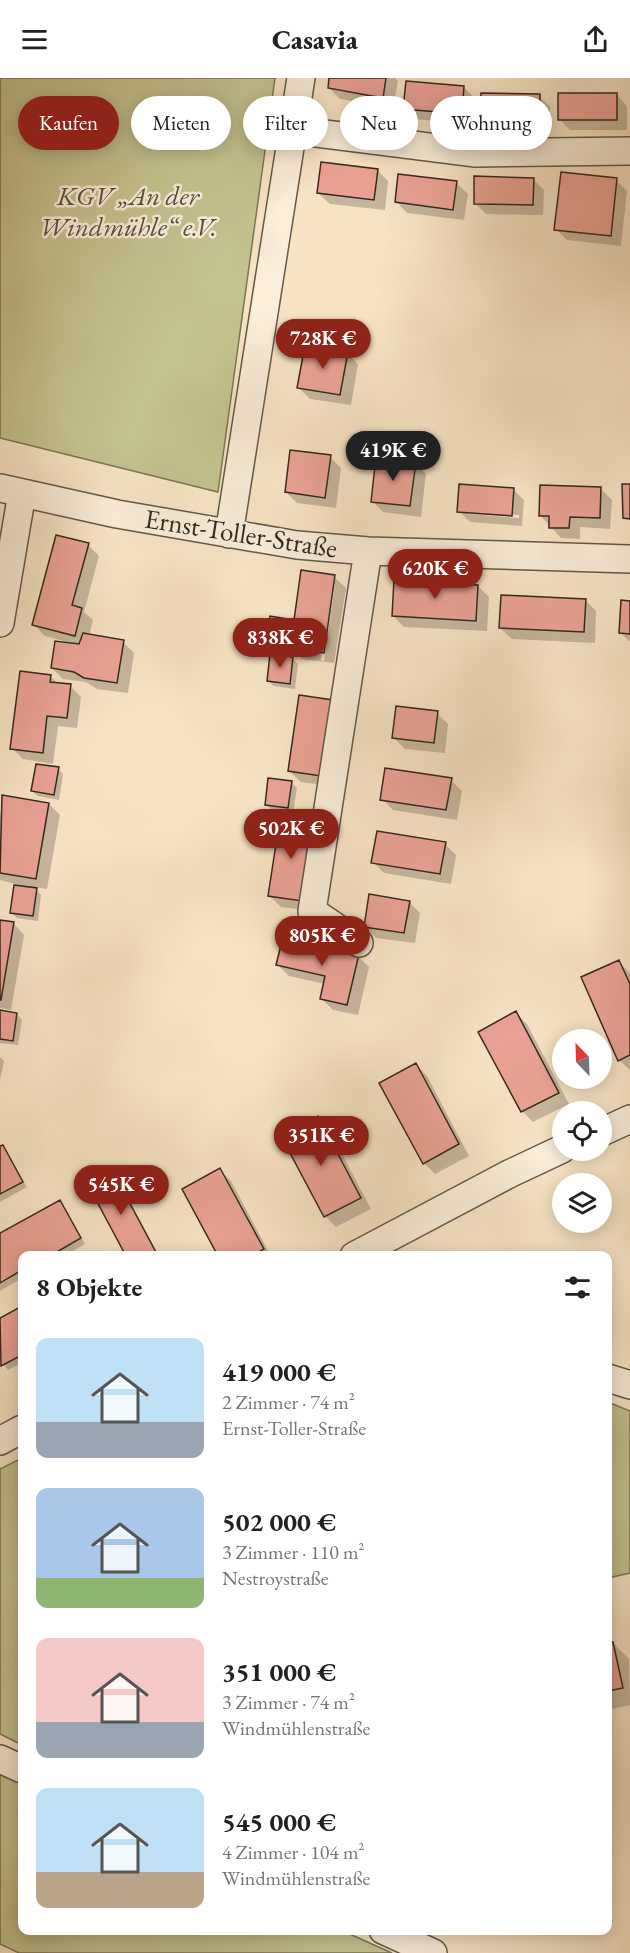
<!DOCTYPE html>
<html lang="de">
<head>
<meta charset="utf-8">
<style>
	body { margin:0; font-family:"EB Garamond",serif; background:#f6f6f6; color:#202124; height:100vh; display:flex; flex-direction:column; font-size:22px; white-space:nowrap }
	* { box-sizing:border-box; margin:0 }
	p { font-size:20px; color:#757577 }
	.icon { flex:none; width:33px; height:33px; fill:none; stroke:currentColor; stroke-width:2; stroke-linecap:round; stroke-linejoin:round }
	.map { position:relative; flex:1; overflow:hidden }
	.sheet { position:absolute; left:18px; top:1173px; width:594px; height:684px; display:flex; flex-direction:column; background:#fff; border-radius:12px; box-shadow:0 3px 15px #0003 }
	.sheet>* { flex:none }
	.guide { position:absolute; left:18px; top:18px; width:594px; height:54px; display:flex; gap:12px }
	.needle { width:39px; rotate:337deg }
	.tools { position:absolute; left:552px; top:951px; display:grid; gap:12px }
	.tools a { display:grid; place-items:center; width:60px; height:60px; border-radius:50%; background:#fff; box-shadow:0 3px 15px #0003; font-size:30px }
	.price { position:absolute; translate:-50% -51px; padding:0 14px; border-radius:21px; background:#8f2418; color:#fff; font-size:20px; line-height:39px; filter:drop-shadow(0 2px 3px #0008) }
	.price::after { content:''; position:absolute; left:50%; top:36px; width:18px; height:14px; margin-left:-9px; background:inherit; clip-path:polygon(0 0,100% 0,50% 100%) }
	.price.current { background:#222; color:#fff }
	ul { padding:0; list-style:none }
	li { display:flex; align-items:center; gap:18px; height:150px; padding:0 18px }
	li span { display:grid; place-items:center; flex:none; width:168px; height:120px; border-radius:12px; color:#555 }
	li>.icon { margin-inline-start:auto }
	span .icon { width:72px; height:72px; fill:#fffc; stroke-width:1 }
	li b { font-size:26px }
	h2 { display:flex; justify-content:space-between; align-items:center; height:72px; padding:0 18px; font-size:26px }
	.tag { padding:0 21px; border-radius:27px; background:#fff; box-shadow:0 3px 15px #0003; font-size:21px; line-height:54px }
	.tag.current { background:#8f2418; color:#fff }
	header { display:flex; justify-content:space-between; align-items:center; height:78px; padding:0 18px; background:#fff; font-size:27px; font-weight:800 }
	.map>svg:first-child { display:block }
</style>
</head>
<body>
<header><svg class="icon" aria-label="menu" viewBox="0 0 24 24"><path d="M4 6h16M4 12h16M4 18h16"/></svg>Casavia<svg class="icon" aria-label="share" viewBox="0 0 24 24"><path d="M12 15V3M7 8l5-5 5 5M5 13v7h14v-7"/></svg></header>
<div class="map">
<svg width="630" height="1875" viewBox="0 0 630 1875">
	<rect width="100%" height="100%" fill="#f8e4c5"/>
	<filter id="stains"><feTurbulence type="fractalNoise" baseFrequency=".00333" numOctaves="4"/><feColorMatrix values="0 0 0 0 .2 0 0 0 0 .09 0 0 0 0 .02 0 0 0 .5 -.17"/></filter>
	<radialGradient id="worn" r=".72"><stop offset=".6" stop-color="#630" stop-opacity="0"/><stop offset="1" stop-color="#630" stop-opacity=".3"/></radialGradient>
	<path fill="#c4c290" stroke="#7b7658" stroke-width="1.5" d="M 0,0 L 275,0 L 218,414 L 0,360 Z
		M 608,1324 L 630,1333 L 630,1495 L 608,1500 Z
		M 22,1380 L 22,1667 L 0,1656 L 0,1391 Z
		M 0,1693 L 22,1704 L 22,1852 L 343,1853 L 392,1875 L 19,1875 L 0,1866 Z"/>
	<path fill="#0003" fill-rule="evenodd" d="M 331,0 L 395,0 L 398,3 L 393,30 L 340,21 L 329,10 Z
		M 464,9 L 475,21 L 472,47 L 416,41 L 405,30 Z
		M 616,16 L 627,28 L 627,52 L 570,52 L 559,41 Z
		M 539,18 L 550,29 L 550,56 L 493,55 L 482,44 Z
		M 377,92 L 388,103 L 385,132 L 330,126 L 318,115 Z
		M 533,101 L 544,112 L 543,137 L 486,136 L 475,125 Z
		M 616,102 L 627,113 L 621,168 L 567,162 L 556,151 Z
		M 456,105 L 468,116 L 464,142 L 407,135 L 396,123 Z
		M 347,275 L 358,286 L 351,327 L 310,321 L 299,310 Z
		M 330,379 L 341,390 L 336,430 L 297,425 L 286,414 Z
		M 415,385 L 426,396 L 421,439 L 383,434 L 372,423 Z
		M 513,411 L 524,422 L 522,448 L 470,444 L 459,433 ZM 468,433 L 519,437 L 519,440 L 468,436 Z
		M 601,411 L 612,422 L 610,451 L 580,449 L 580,461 L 561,460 L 540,437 Z
		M 88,467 L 99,478 L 84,534 L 93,542 L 89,558 L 123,564 L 134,575 L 128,615 L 97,611 L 86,604 L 63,601 L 52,590 L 71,565 L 45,558 L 34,547 Z
		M 334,499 L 346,510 L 334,585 L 302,581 L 297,575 L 279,573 L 268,562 L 295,544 ZM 332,506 L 335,506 L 324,583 L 321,582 Z
		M 478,508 L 489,519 L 487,553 L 404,549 L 393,538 Z
		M 585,522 L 596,533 L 595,565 L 512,561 L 500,550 Z
		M 630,524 L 630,564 L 620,554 Z
		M 292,580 L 298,586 L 295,611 L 274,608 L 268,603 Z
		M 51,599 L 58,606 L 70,608 L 81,619 L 77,650 L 58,648 L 53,686 L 23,681 L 12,670 Z
		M 332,623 L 332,708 L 301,704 L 289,693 Z
		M 437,635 L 448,646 L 445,675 L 405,671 L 394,660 Z
		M 58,691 L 63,696 L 59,722 L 38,718 L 32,713 Z
		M 451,702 L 462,713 L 457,742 L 393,732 L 382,721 Z
		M 291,704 L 297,710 L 293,735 L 272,732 L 267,727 Z
		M 4,719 L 49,726 L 60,737 L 47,811 L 34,809 L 41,817 L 38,843 L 17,840 L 12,835 L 15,806 L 0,802 L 0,739 Z
		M 282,742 L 312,833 L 281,829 L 270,818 Z
		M 445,766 L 456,777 L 451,806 L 384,795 L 373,784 Z
		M 409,824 L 420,835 L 415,865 L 376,860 L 365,848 Z
		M 0,843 L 13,845 L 24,857 L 11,932 L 0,930 Z
		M 358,878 L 369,889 L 358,937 L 333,932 L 321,920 L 325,906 L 289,898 L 278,887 Z
		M 619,884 L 630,895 L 630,992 L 619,982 Z
		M 0,933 L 16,936 L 22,942 L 18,967 L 0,965 Z
		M 516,935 L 527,946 L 569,1026 L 533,1044 L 522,1033 L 480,954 Z
		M 0,979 L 4,983 L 0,1002 Z
		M 416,987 L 427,998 L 469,1078 L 435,1096 L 424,1085 Z
		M 318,1040 L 329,1051 L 371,1131 L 336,1149 L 325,1138 Z
		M 2,1069 L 27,1109 L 0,1124 L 0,1070 Z
		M 220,1092 L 231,1103 L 271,1178 L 220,1178 Z
		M 112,1094 L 117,1099 L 159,1178 L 128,1178 Z
		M 60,1124 L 85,1166 L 64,1178 L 22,1178 L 22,1200 L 0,1213 L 0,1156 Z
		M 22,1230 L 22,1285 L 8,1292 L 0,1282 L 0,1241 Z
		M 613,1565 L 629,1581 L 630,1627 L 608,1632 L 608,1566 Z"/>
	<path fill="#eba295" stroke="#32291f" stroke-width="1.5" d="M 329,0 L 386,0 L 383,20 L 328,10 Z
		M 406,3 L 464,8 L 462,36 L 403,31 Z
		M 481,15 L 540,16 L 539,46 L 480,45 Z
		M 558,15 L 617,15 L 617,42 L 558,42 Z
		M 321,84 L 378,91 L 374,122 L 317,115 Z
		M 561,94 L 617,100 L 611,158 L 554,152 Z
		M 398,96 L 457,103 L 453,132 L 395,124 Z
		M 474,98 L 534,100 L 533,127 L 474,126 Z
		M 305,267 L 348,274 L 340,317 L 297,310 Z
		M 290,372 L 331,377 L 325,420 L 285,414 Z
		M 376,379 L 416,384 L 410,428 L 371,424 Z
		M 459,406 L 514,410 L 512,438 L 457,434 Z
		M 622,406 L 630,406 L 630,441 L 623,440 Z
		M 540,407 L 601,409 L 600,440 L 570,439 L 569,450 L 549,450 L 549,438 L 539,438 Z
		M 56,457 L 89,465 L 72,527 L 82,530 L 75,558 L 32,547 Z
		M 301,492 L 335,497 L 324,575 L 289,570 L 290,566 L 266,562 L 270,538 L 294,542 Z
		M 394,502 L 478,507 L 476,543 L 392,538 Z
		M 501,517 L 586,521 L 584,554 L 499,550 Z
		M 621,522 L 630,523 L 630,556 L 619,555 Z
		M 83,555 L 124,562 L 117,605 L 84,600 L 74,594 L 51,590 L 55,563 L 79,566 Z
		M 270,576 L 293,579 L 290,606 L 267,603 Z
		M 20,593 L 51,597 L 50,604 L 71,606 L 67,640 L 47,638 L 43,675 L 10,671 Z
		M 299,617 L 333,622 L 321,698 L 288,693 Z
		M 396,628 L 438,633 L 434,665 L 392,660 Z
		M 36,686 L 59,689 L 54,717 L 31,713 Z
		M 385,690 L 452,700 L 446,732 L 380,722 Z
		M 268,700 L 292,703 L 288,730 L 265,727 Z
		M 2,717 L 49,725 L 36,801 L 0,795 Z
		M 280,740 L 314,745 L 302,823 L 268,818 Z
		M 377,753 L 446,764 L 440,796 L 371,785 Z
		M 14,807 L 37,810 L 33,838 L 10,835 Z
		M 369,816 L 410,823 L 404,855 L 364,849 Z
		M 0,842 L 14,844 L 1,922 L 0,922 Z
		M 283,859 L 359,876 L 347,927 L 320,921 L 325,898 L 276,887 Z
		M 619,882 L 630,906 L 630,977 L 618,983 L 581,899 Z
		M 0,932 L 17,935 L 13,963 L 0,961 Z
		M 516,933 L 559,1015 L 521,1034 L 478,954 Z
		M 416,985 L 459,1066 L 423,1086 L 379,1005 Z
		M 318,1038 L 361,1120 L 324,1139 L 281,1058 Z
		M 3,1067 L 23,1104 L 0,1116 L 0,1068 Z
		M 220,1090 L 264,1171 L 252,1178 L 218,1178 L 182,1111 Z
		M 112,1092 L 158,1178 L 126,1178 L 87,1105 Z
		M 60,1122 L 81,1160 L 50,1178 L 22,1178 L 22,1192 L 0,1205 L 0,1155 Z
		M 22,1228 L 22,1277 L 1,1288 L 0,1240 Z
		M 613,1564 L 623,1610 L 608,1613 L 608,1565 Z"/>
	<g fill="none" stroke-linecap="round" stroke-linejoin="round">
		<defs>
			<path id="minor" d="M 293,52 L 476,75 L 630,73
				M 0,410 L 117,436 L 297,467 L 368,473 L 630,481
				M 229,456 L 301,0
				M 0,545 L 22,415
				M 359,865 L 312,833 L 368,473
				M 602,1054 L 630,1041
				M 354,1178 L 509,1096 L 562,1071
				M 608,1300 L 630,1307
				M 0,1363 L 22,1351
				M 0,1681 L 22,1691
				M 383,1852 L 433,1875"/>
		</defs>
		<use href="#minor" stroke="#645848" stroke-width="30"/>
		<use href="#minor" stroke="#faedd9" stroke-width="27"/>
	</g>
	<g text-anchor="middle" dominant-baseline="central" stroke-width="5" stroke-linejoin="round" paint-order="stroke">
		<g font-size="27" font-style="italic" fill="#564f3b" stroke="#faedd9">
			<text x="128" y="117">KGV „An der<tspan x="128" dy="31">Windmühle“ e.V.</tspan></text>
		</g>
		<g font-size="27" fill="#32291f" stroke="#faedd9">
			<text transform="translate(241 455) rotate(9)">Ernst-Toller-Straße</text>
		</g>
	</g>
	<rect width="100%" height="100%" filter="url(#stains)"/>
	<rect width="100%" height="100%" fill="url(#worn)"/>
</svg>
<div class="tools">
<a><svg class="needle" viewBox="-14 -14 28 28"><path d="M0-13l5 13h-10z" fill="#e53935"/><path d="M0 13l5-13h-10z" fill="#757577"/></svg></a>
<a><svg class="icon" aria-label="locate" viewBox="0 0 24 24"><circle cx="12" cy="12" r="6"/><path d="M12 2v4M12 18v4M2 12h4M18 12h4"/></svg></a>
<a><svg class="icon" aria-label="layers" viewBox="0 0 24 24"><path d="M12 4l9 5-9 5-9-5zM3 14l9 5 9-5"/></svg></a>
</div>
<b class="price" style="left:323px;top:292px">728K €</b>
<b class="price current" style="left:393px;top:404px">419K €</b>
<b class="price" style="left:435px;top:522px">620K €</b>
<b class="price" style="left:280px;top:591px">838K €</b>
<b class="price" style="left:291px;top:782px">502K €</b>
<b class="price" style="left:322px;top:889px">805K €</b>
<b class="price" style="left:321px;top:1089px">351K €</b>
<b class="price" style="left:121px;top:1138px">545K €</b>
<div class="guide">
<a class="tag current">Kaufen</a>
<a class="tag">Mieten</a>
<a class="tag">Filter</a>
<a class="tag">Neu</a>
<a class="tag">Wohnung</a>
</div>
<section class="sheet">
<h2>8 Objekte<svg class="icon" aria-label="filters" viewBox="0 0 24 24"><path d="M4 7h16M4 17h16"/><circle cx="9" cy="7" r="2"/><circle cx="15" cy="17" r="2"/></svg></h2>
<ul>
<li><span style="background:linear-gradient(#bfe0f5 70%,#9aa5b1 0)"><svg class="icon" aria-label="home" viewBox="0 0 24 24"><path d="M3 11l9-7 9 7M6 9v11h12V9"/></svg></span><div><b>419 000 €</b><p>2 Zimmer · 74 m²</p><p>Ernst-Toller-Straße</p></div></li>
<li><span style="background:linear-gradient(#a9c7e8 75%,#8fb573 0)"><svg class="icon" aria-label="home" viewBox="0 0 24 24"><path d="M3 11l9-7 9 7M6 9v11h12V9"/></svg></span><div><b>502 000 €</b><p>3 Zimmer · 110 m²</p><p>Nestroystraße</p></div></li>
<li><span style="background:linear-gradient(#f6c9c9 70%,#9aa5b1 0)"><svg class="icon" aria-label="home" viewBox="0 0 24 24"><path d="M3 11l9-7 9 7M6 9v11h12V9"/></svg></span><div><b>351 000 €</b><p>3 Zimmer · 74 m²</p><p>Windmühlenstraße</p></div></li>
<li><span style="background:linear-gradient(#bfe0f5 70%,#b9a48a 0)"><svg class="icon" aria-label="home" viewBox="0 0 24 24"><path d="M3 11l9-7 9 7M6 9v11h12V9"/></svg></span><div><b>545 000 €</b><p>4 Zimmer · 104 m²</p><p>Windmühlenstraße</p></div></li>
</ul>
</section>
</div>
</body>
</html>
